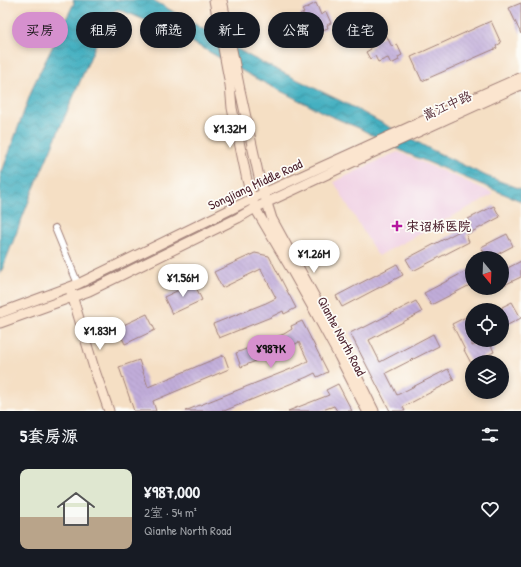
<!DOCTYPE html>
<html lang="zh">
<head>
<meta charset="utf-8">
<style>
	body { margin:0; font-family:"Patrick Hand","LXGW WenKai TC",sans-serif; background:#20242c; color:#f1f3f6; height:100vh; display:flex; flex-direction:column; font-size:15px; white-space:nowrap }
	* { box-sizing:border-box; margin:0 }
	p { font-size:13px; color:#9ea1a6 }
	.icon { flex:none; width:22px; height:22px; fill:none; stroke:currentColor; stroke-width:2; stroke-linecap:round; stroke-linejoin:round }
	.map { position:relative; height:411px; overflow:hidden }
	.sheet { display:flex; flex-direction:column; background:#171b24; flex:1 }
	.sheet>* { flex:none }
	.top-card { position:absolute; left:12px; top:12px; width:497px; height:36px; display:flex; gap:8px }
	.needle { width:26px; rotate:161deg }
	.fabs { position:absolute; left:465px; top:251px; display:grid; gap:8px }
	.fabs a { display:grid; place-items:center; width:44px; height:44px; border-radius:50%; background:#171b24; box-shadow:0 2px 6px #0003; font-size:20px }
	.price { position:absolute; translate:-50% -34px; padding:0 9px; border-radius:14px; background:#fff; color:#222; font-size:13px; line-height:26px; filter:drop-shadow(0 1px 2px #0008) }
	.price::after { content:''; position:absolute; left:50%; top:24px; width:12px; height:9px; margin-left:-6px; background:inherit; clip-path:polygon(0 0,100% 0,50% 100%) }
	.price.on { background:#d690ce; color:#111 }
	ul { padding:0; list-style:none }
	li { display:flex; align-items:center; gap:12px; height:100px; padding:0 20px }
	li+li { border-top:1px solid #363941 }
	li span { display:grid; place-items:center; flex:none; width:112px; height:80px; border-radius:8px; color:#555 }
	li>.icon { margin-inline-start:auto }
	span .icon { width:48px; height:48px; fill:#fffc; stroke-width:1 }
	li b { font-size:17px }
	h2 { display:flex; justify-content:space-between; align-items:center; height:48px; padding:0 20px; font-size:17px }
	.tag { padding:0 14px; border-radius:18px; background:#171b24; box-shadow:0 2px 6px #0003; font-size:14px; line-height:36px }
	.tag.on { background:#d690ce; color:#111 }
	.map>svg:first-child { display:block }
</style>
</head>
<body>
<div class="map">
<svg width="521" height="411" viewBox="0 0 521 411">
	<defs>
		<pattern id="water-waves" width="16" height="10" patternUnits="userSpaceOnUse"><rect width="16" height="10" fill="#44b0c1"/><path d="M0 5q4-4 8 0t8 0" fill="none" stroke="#3b8f9d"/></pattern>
		<pattern id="building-back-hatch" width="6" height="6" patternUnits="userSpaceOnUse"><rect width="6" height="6" fill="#c1adda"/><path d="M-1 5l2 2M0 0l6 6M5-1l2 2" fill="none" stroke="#a794bb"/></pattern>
	</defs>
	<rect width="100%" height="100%" fill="#fdfcf7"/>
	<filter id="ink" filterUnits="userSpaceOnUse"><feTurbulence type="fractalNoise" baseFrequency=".025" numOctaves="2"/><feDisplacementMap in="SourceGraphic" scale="8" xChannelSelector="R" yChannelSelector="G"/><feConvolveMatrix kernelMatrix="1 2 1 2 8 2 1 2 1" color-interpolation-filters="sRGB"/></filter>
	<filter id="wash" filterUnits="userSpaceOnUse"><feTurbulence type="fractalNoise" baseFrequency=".012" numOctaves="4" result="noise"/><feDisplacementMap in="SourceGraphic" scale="16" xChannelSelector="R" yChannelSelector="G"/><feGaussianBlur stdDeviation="0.9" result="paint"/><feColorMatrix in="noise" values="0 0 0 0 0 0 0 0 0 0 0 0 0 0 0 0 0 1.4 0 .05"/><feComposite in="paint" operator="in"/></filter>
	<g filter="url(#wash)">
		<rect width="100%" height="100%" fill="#f5dfc4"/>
		<path fill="#f0d0e4" d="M 398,152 L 491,192 L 492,195 L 378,256 L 334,182 L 388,156 Z"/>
		<path fill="url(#water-waves)" stroke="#476876" d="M 73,0 L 153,0 L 253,58 L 347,104 L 430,149 L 486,176 L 521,189 L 521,201 L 406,153 L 359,128 L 328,115 L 255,78 L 206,50 L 169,30 L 118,9 L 109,14 L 32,193 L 0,275 L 0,177 L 34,84 L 74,3 Z"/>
		<g id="blocks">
			<path fill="url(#building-back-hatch)" d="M 316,3 L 321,15 L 326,12 L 331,23 L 327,25 L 328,28 L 320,31 L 318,26 L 308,30 L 305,24 L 299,26 L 296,19 L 301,17 L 300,15 L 304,13 L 302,10 Z
				M 521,3 L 521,34 L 509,8 Z
				M 491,21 L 501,43 L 496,46 L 497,48 L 422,81 L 411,57 Z
				M 386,35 L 392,47 L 397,44 L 402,55 L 398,57 L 399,60 L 391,64 L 388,58 L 378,62 L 375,56 L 370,59 L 366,52 L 371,49 L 370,47 L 374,46 L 372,42 Z
				M 494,206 L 500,217 L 466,235 L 469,242 L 413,271 L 406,259 L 471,225 L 468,219 Z
				M 507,234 L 513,246 L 490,258 L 487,258 L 481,247 Z
				M 255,253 L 269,256 L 296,308 L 284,314 L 283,311 L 271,317 L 219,338 L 213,324 L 266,303 L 276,298 L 261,269 L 222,288 L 214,272 Z
				M 521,261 L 521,277 L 502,286 L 502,271 Z
				M 397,264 L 403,275 L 342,307 L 336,296 Z
				M 472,268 L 472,284 L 431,305 L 424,293 Z
				M 194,283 L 202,300 L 172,314 L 164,297 Z
				M 416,301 L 422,312 L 369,340 L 380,362 L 433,334 L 439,346 L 386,373 L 397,395 L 448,369 L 454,380 L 403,407 L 405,411 L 390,411 L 350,333 L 362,327 L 363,328 Z
				M 512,302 L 521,318 L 502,328 L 502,307 Z
				M 147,314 L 155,330 L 125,344 L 117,328 Z
				M 472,314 L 472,346 L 485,340 L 489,340 L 494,352 L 471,363 L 464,350 L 465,350 L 452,324 Z
				M 302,321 L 328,372 L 317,377 L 315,373 L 307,377 L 224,411 L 185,411 L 301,365 L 308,361 L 299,342 L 290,347 L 241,367 L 236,353 L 284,334 L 292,329 L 291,326 Z
				M 224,355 L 229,369 L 153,401 L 156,411 L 134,411 L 119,367 L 139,360 L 148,387 Z
				M 338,384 L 352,411 L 337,411 L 334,406 L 320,411 L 288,411 L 329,395 L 326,390 Z"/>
		</g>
	</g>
	<g filter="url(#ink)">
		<use href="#blocks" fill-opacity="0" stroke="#a07f78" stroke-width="1"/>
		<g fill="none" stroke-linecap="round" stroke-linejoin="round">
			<defs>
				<path id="street" d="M 55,228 L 78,284"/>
				<path id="secondary" d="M 214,0 L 230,85 L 232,108 L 247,180 L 255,208 L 291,269 L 313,308 L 339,356 L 367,411
					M 222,0 L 240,90 L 259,177 L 272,219 L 345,352 L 374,411
					M 71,292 L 94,368 L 109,411
					M 0,313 L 78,284 L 264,193 L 429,118 L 521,77
					M 0,323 L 89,291 L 238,218 L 255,208 L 383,148 L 521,85"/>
			</defs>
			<use href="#street" stroke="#a07f78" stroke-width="8"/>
			<use href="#secondary" stroke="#a07f78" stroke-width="11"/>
			<use href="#street" stroke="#fff" stroke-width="6"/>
			<use href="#secondary" stroke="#fbe5cf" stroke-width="9"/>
		</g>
	</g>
	<path fill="#b5179e" stroke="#fdfcf7" stroke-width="1.5" d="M395 220h4v4h4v4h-4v4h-4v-4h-4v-4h4z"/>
	<g text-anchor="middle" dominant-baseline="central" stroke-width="3.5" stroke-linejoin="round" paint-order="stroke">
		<g font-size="13" fill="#4a1f2b" stroke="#fdfcf7">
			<text transform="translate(447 105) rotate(-24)">嵩江中路</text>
			<text transform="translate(255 184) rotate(-25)">Songjiang Middle Road</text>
			<text transform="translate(342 336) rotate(62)">Qianhe North Road</text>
		</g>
		<g font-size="13" font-weight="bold" fill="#4a1f2b" stroke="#fdfcf7" text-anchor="start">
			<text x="406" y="226">宋诏桥医院</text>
		</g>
	</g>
</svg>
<div class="fabs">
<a><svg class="needle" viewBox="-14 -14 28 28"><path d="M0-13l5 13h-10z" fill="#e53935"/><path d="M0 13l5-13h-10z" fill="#9ea1a6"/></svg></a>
<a><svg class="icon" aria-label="locate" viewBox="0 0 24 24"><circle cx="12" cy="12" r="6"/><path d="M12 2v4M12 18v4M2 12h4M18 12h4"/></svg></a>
<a><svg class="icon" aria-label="layers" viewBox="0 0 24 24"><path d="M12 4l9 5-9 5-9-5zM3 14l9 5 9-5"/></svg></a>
</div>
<b class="price" style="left:230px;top:149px">¥1.32M</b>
<b class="price" style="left:314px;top:274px">¥1.26M</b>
<b class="price" style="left:183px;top:298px">¥1.56M</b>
<b class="price" style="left:100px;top:351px">¥1.83M</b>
<b class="price on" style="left:271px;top:369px">¥987K</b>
<div class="top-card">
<a class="tag on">买房</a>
<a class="tag">租房</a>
<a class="tag">筛选</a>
<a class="tag">新上</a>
<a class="tag">公寓</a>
<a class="tag">住宅</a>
</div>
</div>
<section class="sheet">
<h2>5套房源<svg class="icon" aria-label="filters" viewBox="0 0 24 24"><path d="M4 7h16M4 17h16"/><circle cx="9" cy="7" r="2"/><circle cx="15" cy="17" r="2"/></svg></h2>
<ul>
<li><span style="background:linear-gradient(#dfe7d0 60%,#b9a48a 0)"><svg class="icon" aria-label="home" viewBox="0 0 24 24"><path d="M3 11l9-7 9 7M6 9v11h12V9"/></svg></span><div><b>¥987,000</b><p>2室 · 54 m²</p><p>Qianhe North Road</p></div><svg class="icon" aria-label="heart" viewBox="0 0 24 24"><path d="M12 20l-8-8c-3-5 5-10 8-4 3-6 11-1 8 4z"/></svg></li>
</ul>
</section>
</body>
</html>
